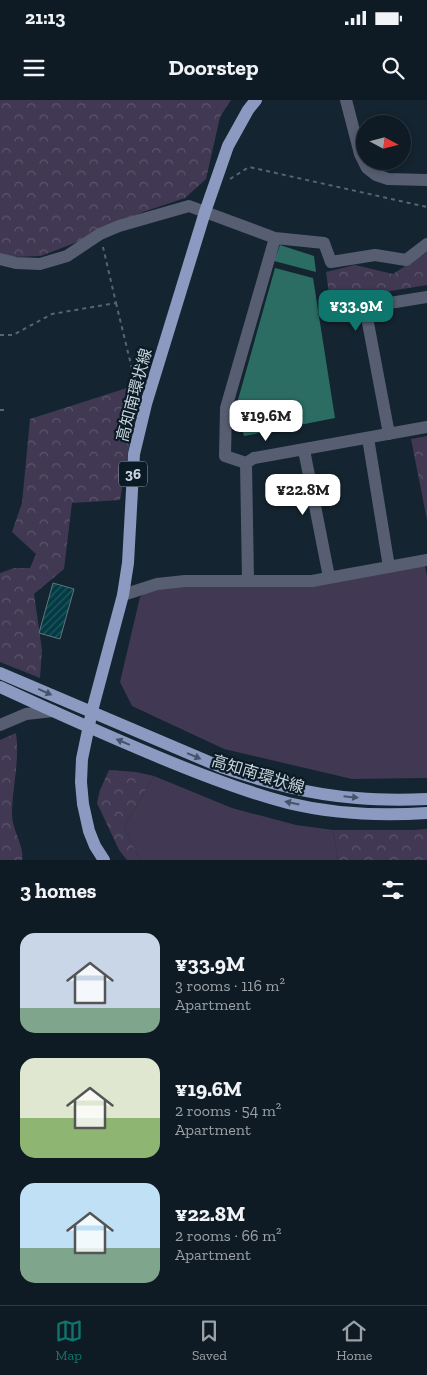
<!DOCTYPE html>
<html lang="en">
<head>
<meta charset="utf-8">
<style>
	body { margin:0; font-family:"Zilla Slab","Noto Sans JP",serif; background:#18242c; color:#f1f3f6; height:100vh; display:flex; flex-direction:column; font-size:19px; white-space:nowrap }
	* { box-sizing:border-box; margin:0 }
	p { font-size:16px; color:#9ba1a6 }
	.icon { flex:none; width:28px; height:28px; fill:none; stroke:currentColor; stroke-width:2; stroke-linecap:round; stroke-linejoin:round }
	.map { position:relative; height:760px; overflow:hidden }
	.sheet { display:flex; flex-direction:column; background:#0f1b24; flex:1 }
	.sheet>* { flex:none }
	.needle { width:32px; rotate:97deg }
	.tools { position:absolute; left:356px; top:15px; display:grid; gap:10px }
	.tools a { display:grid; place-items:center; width:55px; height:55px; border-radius:50%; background:#0f1b24; box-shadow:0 2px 8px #0003,0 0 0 1px #2f3941; font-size:25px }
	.price { position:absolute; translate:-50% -42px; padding:0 11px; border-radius:10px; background:#fff; color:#222; font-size:16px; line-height:32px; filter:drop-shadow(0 1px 2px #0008) }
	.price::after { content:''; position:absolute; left:50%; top:30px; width:15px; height:11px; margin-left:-8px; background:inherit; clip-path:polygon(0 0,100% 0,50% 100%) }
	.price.on { background:#0f766e; color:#fff }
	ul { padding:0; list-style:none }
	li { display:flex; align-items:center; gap:15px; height:125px; padding:0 20px }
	li span { display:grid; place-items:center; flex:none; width:140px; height:100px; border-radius:15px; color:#555 }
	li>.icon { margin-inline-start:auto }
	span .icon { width:60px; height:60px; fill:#fffc; stroke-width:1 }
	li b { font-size:21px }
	h2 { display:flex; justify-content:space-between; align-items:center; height:60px; padding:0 20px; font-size:21px }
	.status { display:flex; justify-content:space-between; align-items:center; height:35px; padding:0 25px; background:#0f1b24; direction:ltr }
	.status svg { height:14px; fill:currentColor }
	header { display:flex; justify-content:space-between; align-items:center; height:65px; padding:0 20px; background:#0f1b24; font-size:22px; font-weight:800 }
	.menu { display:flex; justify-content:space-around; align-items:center; height:70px; border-top:1px solid #2f3941; background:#0f1b24; font-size:14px; color:#9ba1a6 }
	.menu a { display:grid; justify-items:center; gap:2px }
	.menu .on { color:#0f766e }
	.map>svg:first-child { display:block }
</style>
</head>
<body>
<div class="status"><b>21:13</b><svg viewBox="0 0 49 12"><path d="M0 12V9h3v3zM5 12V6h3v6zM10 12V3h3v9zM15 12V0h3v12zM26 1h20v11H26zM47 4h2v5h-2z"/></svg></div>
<header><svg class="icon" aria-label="menu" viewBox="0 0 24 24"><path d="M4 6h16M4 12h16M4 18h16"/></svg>Doorstep<svg class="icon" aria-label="search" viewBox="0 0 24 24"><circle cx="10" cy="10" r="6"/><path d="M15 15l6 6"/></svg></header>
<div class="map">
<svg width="427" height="760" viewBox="0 0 427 760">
	<defs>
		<pattern id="forest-crowns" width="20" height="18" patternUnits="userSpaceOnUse" patternTransform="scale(1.25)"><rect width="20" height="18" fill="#413953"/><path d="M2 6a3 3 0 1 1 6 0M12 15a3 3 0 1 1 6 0" fill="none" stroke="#5b556b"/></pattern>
		<pattern id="building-hatch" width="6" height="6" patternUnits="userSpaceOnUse" patternTransform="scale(1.25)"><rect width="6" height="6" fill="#023b44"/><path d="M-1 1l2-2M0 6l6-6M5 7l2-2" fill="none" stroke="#26565e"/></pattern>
	</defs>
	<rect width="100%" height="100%" fill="#142430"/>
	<path fill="#413953" d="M 425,466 L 427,476 L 427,678 L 352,679 L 224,649 L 132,606 L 120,582 L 140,497 L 148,490 Z
		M 154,676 L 232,708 L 296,725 L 333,730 L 338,760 L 140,760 L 124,727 Z"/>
	<path fill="url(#forest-crowns)" d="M 0,0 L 231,0 L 220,17 L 206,79 L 185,98 L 143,112 L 90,137 L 41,156 L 11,157 L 0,156 Z
		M 427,152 L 427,185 L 330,201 L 326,172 L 355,165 L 393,174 Z
		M 130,287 L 139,289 L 120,400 L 72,403 L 64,469 L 34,494 L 42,550 L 40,578 L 0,562 L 0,473 L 14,468 L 30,468 L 36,454 L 12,432 L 22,403 L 30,319 Z
		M 427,336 L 427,420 L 411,339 Z
		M 16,633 C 20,661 12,688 12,715 C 12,730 25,747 22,760 L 0,760 L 0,640 Z
		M 109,670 L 136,672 L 154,676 L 124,727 L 140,760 L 127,760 L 119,750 L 97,703 L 100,690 Z
		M 427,729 L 427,760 L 338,760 L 333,730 L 413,730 Z"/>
	<path fill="#2b6d63" d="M 280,145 L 314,156 L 316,172 L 274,161 Z
		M 275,168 L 313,178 L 335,318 L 244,336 L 236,307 Z"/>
	<path fill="url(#building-hatch)" stroke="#5d777c" d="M 53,483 L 74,489 L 60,539 L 39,533 Z"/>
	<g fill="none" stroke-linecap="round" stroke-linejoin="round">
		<path stroke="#576570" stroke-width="2" stroke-dasharray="4 4" stroke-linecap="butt" d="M 230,79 L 249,67 L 427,107
			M 116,203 L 133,273
			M 0,235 L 13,235 L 52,214 L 116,203 L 103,147
			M 0,310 L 6,310"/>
		<path stroke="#575e71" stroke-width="12" d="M 346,0 L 360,54 L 367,68 L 376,75 L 388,79 L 427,80
			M 275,138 L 324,143 L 331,162 L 375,155 L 406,160 L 427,144
			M 0,159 L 16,163 L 40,164 L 67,156 L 100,134 L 119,126 L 189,106 L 275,138 L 226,308 L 225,356 L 246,363
			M 389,334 L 365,207 L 427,197
			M 368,338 L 389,467
			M 304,350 L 329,477
			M 248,480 L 246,363 L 254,358 L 427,327
			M 123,495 L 157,484 L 185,481 L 312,481 L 427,460
			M 0,625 L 26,614 L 53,611"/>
		<path stroke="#8c99c0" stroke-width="12" d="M 0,573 L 221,667 C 265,682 310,695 357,698 C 380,700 404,700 427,699
			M 0,587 C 52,611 103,634 156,656 C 199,674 242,691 288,703 C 333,714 381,716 427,713
			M 104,760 L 95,746 L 89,731 L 83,704 L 81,682 L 82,659 L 92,611 L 123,495 L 128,463 L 134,354 L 146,304 L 205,112 L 228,46 L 248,10 L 256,0"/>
	</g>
	<defs><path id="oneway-solid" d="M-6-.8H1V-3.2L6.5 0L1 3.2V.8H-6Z" transform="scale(1.25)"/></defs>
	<g fill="#44546b">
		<use href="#oneway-solid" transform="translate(45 592) rotate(24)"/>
		<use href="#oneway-solid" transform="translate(123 642) rotate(-157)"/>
		<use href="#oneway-solid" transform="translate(194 656) rotate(23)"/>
		<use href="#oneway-solid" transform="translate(351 697) rotate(6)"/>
		<use href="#oneway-solid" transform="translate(292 703) rotate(-168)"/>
	</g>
	<g text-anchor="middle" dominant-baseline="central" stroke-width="4.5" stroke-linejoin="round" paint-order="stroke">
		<rect fill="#0a1b26" stroke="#909ca5" stroke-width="1" x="119" y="361.5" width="28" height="25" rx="4"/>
		<g font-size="15" font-weight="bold" fill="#c9d3db">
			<text x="133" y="374">36</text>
		</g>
		<g font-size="16" fill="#c9d3db" stroke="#0a1b26">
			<text transform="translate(134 295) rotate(-75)">高知南環状線</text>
			<text transform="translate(258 674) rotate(17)">高知南環状線</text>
		</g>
	</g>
</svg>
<div class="tools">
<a><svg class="needle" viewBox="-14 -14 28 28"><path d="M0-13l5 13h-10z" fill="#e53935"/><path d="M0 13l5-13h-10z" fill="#9ba1a6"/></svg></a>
</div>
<b class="price on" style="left:356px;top:232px">¥33.9M</b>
<b class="price" style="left:266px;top:342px">¥19.6M</b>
<b class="price" style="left:303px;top:416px">¥22.8M</b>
</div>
<section class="sheet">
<h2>3 homes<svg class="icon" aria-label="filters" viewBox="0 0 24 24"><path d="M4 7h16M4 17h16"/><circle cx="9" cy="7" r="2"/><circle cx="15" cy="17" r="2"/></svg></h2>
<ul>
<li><span style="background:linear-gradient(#c9d6e8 75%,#7fa58c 0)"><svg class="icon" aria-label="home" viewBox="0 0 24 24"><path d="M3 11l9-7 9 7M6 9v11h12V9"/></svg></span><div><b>¥33.9M</b><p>3 rooms · 116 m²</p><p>Apartment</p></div></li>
<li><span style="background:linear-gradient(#dfe7d0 60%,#8fb573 0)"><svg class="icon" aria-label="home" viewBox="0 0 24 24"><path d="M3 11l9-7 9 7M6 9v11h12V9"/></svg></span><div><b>¥19.6M</b><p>2 rooms · 54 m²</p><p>Apartment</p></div></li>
<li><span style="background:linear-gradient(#bfe0f5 65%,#7fa58c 0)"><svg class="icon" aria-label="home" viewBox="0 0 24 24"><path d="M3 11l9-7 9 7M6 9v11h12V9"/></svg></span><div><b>¥22.8M</b><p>2 rooms · 66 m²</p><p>Apartment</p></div></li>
</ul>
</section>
<nav class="menu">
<a class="on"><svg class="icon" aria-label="map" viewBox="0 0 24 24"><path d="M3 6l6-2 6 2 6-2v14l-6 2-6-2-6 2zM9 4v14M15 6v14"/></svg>Map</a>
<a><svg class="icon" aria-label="saved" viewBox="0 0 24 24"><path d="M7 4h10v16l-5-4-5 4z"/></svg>Saved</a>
<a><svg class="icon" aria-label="home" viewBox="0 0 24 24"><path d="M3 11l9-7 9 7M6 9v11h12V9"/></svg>Home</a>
</nav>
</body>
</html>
